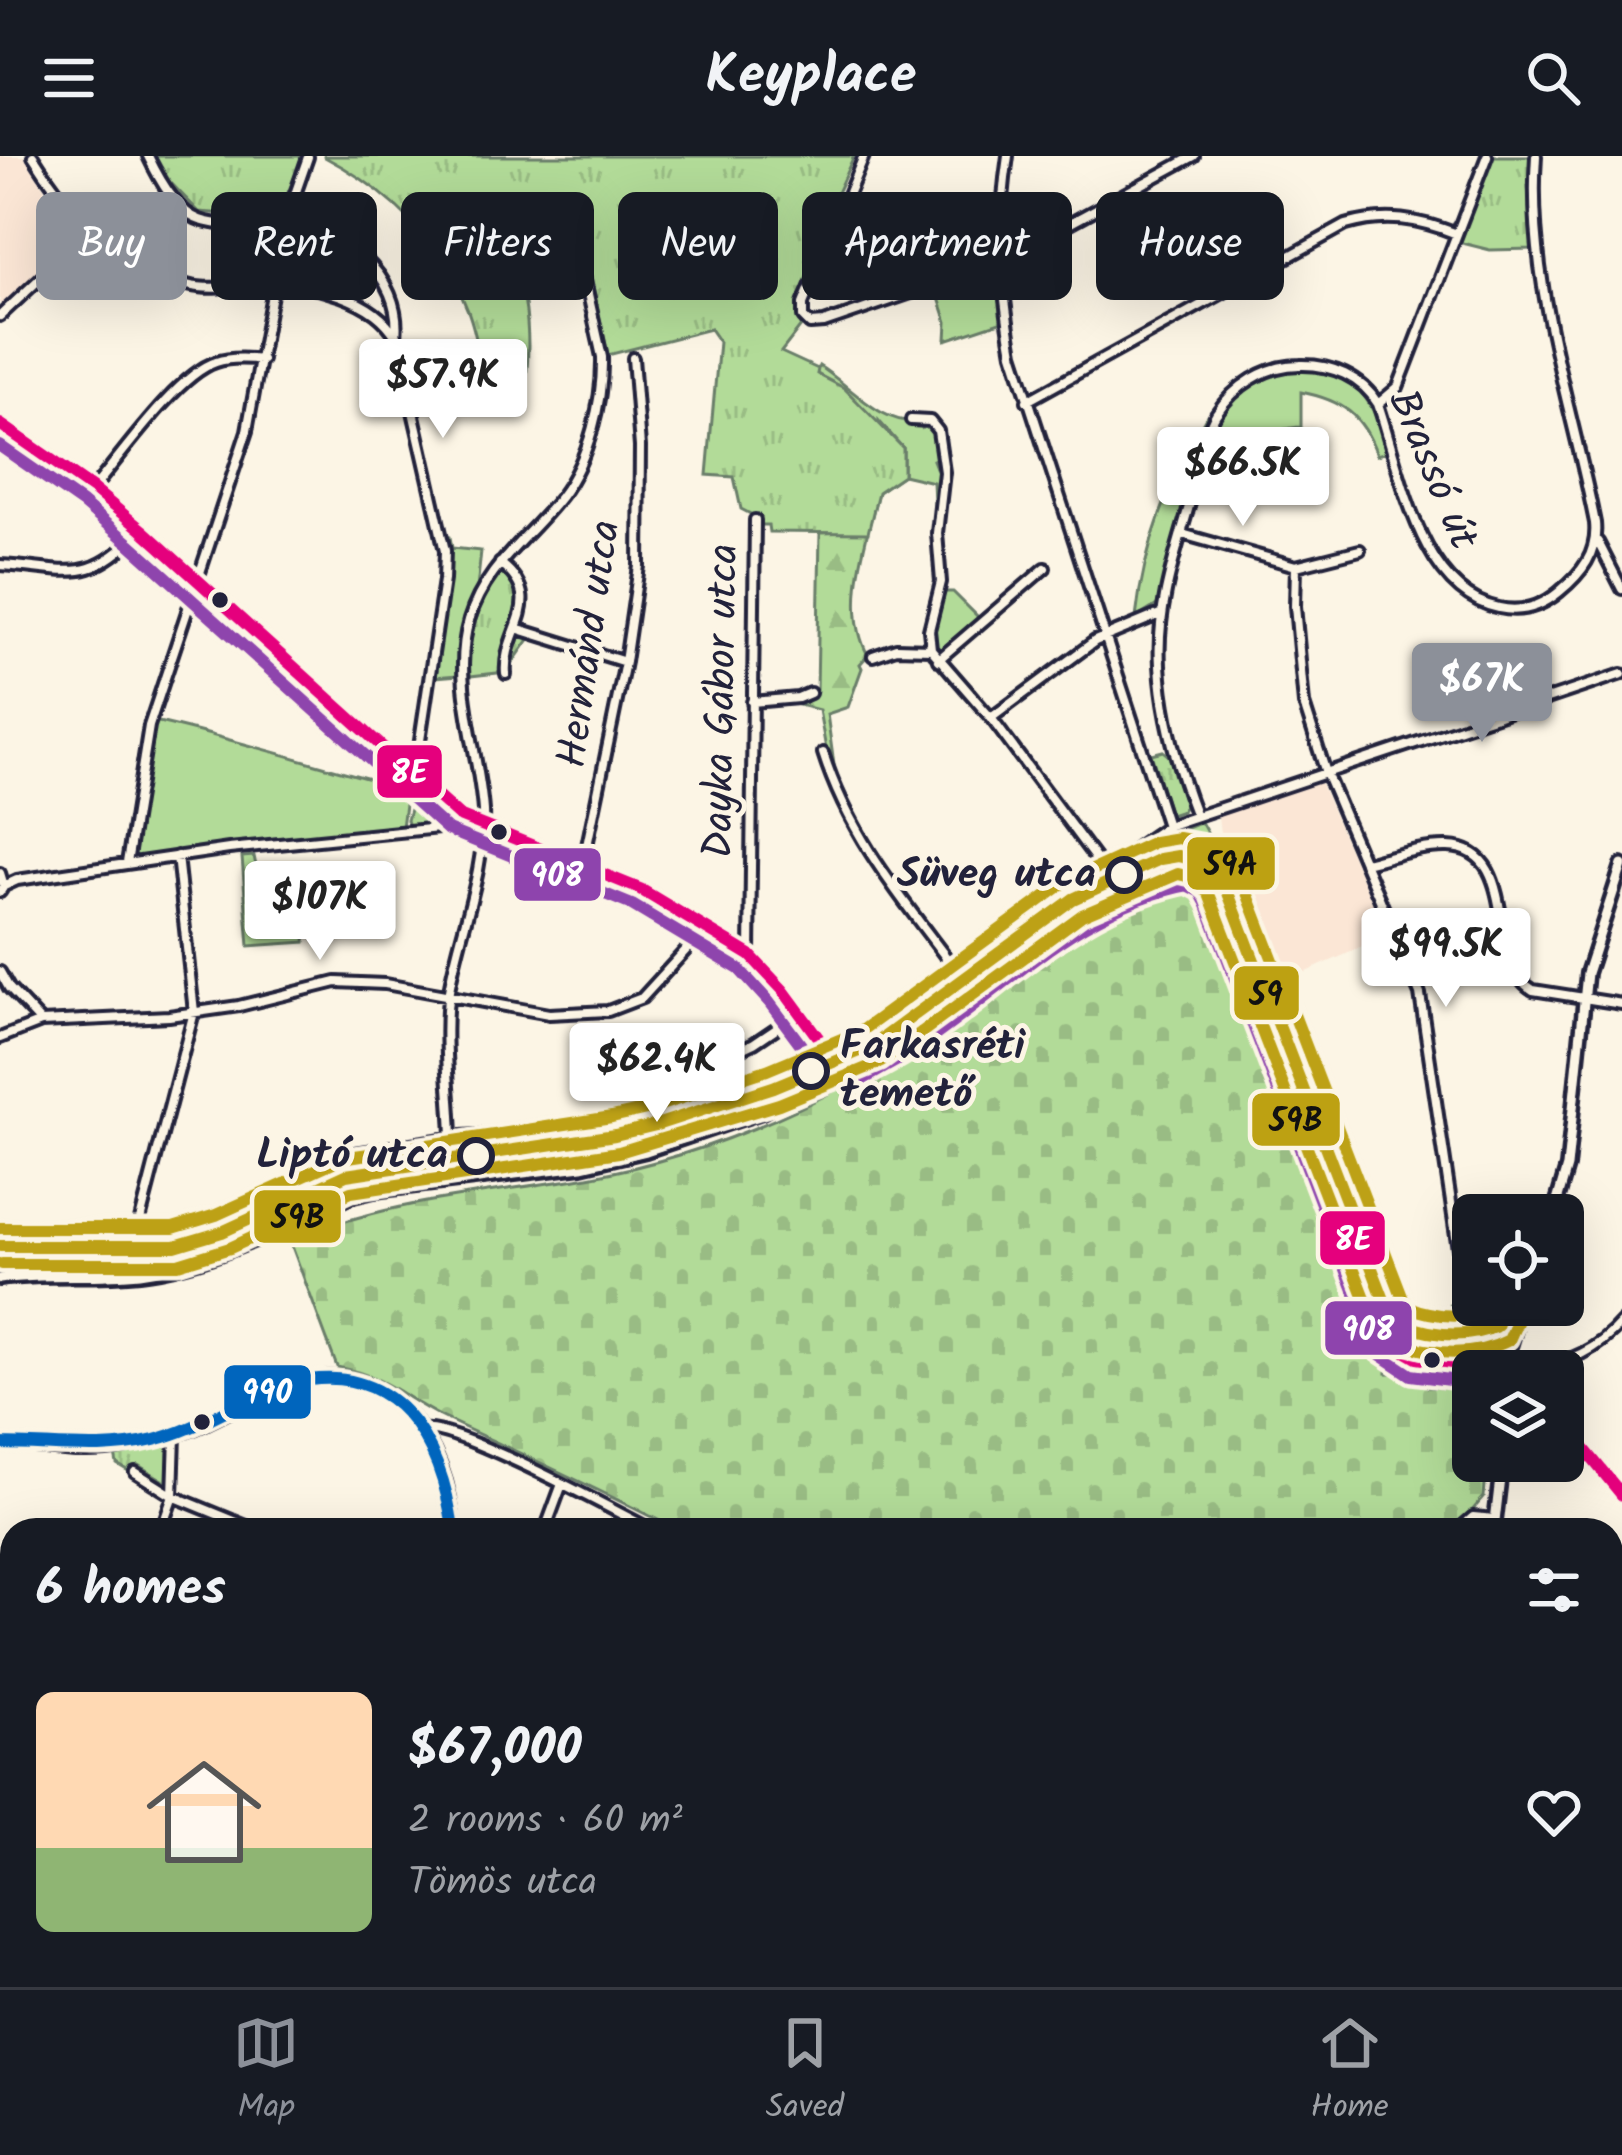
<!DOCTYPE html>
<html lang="en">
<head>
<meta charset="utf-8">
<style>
	body { margin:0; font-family:Kalam,sans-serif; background:#242831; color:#f1f3f6; height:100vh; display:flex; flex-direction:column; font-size:45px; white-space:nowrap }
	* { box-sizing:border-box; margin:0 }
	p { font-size:39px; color:#9ea1a6 }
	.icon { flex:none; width:66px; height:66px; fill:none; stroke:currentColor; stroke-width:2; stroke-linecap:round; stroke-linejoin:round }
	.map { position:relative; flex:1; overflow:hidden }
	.sheet { position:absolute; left:0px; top:1362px; width:1623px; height:471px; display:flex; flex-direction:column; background:#171b24; border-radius:36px 36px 0 0; box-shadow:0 12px 48px #0002 }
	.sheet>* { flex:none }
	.banner { position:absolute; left:36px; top:36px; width:1551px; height:108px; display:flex; gap:24px }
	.tools { position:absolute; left:1452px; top:1038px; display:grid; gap:24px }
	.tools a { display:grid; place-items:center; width:132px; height:132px; border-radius:18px; background:#171b24; box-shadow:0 12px 48px #0002; font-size:60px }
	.price { position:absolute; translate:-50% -102px; padding:0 27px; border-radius:12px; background:#fff; color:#222; font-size:39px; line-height:78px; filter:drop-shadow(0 3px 6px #0008) }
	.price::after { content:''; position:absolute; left:50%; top:72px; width:36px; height:27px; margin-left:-18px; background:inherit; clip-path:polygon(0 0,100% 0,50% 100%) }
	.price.current { background:#8c9099; color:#fff }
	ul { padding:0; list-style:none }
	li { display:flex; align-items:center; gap:36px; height:300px; padding:0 36px }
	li+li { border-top:3px solid #363941 }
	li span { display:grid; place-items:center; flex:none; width:336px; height:240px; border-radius:18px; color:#555 }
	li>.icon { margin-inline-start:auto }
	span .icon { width:144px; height:144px; fill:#fffc; stroke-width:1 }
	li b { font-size:51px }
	h2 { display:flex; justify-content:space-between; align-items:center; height:144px; padding:0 36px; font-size:51px }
	.tag { padding:0 42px; border-radius:18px; background:#171b24; box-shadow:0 12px 48px #0002; font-size:42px; line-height:108px }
	.tag.current { background:#8c9099; color:#fff }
	header { display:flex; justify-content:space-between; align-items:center; height:156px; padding:0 36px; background:#171b24; font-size:54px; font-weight:600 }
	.tab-bar { display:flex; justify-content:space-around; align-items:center; height:168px; border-top:3px solid #363941; background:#171b24; font-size:33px; color:#9ea1a6 }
	.tab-bar a { display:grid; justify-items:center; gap:6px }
	.tab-bar .current { color:#8c9099 }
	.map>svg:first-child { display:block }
</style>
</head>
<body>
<header><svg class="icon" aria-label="menu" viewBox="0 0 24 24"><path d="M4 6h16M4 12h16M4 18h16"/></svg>Keyplace<svg class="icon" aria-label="search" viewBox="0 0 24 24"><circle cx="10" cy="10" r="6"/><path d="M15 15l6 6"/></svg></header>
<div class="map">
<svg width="1622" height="1831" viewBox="0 0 1622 1831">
	<defs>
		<pattern id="forest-firs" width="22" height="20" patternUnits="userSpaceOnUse" patternTransform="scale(3)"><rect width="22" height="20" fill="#b2db98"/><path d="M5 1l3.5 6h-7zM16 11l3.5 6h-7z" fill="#99bc84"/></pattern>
		<pattern id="cemetery-stones" width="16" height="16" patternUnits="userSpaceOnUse" patternTransform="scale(3)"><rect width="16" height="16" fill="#b2db98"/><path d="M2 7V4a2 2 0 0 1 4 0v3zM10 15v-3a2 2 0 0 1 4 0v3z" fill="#99bc84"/></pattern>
		<pattern id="park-tufts" width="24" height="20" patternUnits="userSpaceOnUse" patternTransform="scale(3)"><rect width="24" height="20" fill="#b2db98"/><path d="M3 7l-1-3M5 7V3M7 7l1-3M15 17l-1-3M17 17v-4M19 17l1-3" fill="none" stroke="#99bc84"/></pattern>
	</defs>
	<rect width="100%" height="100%" fill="#fcf5e5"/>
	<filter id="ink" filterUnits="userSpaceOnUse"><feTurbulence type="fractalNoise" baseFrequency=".00833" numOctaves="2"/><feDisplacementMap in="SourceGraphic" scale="24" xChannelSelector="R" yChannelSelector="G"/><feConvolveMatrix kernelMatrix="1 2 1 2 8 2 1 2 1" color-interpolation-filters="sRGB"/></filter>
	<g filter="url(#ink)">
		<path fill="#fbe6d5" d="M 0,0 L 24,0 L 47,37 L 80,78 L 0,150 Z
			M 1320,626 L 1387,780 L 1281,827 L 1220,677 L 1218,660 Z
			M 0,1762 L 12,1776 L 12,1821 L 51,1821 L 65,1831 L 0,1831 Z"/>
		<path fill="#b2db98" stroke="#6a7e6a" stroke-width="3" d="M 984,114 L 994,119 L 1003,165 L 946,184 L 947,166 L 935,130 Z
			M 819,210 C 850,229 881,270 919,265 L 922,272 L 928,267 L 936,276 L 939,301 L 933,304 L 940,322 L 935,365 L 933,326 L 903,319 L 903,292 L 816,217 Z
			M 1301,212 C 1361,218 1371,243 1389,295 L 1377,299 C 1363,259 1342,244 1301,236 L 1301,271 C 1281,272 1255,282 1237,276 L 1229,288 L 1211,282 C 1226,243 1258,214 1301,212 Z
			M 1207,259 L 1157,449 L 1136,462 C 1144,388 1170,324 1207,259 Z
			M 446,381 L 450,381 L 452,392 L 481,395 L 477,433 L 461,483 L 458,519 L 434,521 L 449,415 Z
			M 943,436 L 953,436 L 980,463 L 939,496 C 926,478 937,456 943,436 Z
			M 154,565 C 239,584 322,611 407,633 L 402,671 L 135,701 L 130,696 Z
			M 1201,666 L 1211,684 L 1208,687 L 1229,699 L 1281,827 L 1316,931 L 1310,933 L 1230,721 C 1211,697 1194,691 1164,693 L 1160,683 Z
			M 1312,938 L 1317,938 L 1400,1154 L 1397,1156 Z
			M 1473,1128 L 1473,1149 L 1503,1149 L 1496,1168 L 1481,1175 L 1454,1174 L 1498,1161 L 1499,1155 L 1445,1172 L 1426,1172 C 1443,1163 1454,1139 1473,1128 Z"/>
		<path fill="url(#forest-firs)" stroke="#6a7e6a" stroke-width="3" d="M 879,265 L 903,292 L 903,319 L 878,336 C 866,385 842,452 868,499 L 860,508 L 862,512 L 848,551 L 827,558 L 834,609 L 829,610 L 819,554 L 787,546 L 817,536 L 820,377 L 848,376 L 880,291 Z"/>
		<path fill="url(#cemetery-stones)" stroke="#6a7e6a" stroke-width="3" d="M 1173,718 L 1183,718 L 1229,786 L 1388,1202 L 1387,1217 L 1421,1218 L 1427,1231 L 1462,1233 L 1463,1221 L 1473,1221 L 1473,1305 L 1487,1305 L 1484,1341 L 1455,1374 L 677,1374 C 601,1334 523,1299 444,1262 C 401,1241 389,1221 337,1211 L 290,1085 C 386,1044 487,1038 588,1021 C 679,1005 768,971 849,927 L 851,921 L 900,893 L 1075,760 Z
			M 1181,1821 L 1421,1821 L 1419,1831 L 1188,1831 Z"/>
		<path fill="url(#park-tufts)" stroke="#6a7e6a" stroke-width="3" d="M 155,0 L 303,0 L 280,56 L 252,60 L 199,56 L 170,26 Z
			M 323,0 L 854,0 L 806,104 L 815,109 L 802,155 L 805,165 L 781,196 L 818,213 L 817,218 L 844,232 L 903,292 L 903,319 L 878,336 L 868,377 L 769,376 L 768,369 L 761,369 L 760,363 L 741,353 L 734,321 L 707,319 L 719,186 L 710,173 L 608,199 L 581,76 L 513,94 C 528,144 533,196 522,247 L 492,246 C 481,216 479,184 468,155 C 441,84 388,34 323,0 Z
			M 1492,0 L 1532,0 L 1531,29 L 1528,30 L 1533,93 L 1490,94 L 1458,86 Z
			M 501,415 L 516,425 L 520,444 L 515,476 L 530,482 L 506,516 L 470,520 C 467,480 478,447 501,415 Z
			M 1163,595 L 1169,600 L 1185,649 L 1182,655 L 1170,659 L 1151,598 Z
			M 416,632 L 448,660 L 447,665 L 409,671 L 407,664 Z
			M 254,700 L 263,745 L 309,740 L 305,786 L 249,790 L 242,701 Z
			M 175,1279 L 173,1340 L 163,1324 L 138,1309 L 132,1317 L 117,1308 L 114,1292 Z"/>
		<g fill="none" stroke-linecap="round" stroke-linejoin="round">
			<defs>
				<path id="minor" d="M 33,0 C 68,56 119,113 187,129 C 214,136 244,128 271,128 C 313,128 374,142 396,181 L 445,395 L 444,424 L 415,618
					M 148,0 C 158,21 176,56 200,64 C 226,73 258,66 284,67 C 343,72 403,119 396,181
					M 864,0 L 803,148 L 803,161 L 810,168 L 824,167 L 993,109 L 1194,0
					M 1008,0 C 997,73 1000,124 1013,197 L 1167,670
					M 0,160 L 61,103
					M 1027,245 L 1346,69 C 1385,57 1419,63 1457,78
					M 1378,248 L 1398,231 L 1487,0
					M 911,264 L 930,265 L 938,275 L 944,316 L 937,377 L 941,426 L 929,474 L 931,493 L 991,562 L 1101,710 L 1112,734
					M 93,333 C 120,301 178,218 216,206 C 231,201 247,202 262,204
					M 1182,378 L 1296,410 L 1360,394
					M 1598,386 L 1622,433
					M 500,407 C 549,445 502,474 506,518
					M 0,409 C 72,413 87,431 142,374
					M 1296,410 L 1295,450 L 1304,548 L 1326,617 L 1420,838 L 1462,1120
					M 519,473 L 625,506
					M 873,500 L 896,492 L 931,493
					M 938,504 L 1045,412
					M 752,546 L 798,542 L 810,537
					M 991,562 L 1095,485 L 1160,458
					M 823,597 C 852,689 913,755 968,831
					M 1196,660 C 1177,611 1163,562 1160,509 C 1156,447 1179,388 1195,329 C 1201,306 1204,278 1216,258 C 1234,230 1266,209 1300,209 C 1331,208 1362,221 1378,248 C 1401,315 1419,436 1499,452 C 1522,457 1541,451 1559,436 C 1582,417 1598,397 1595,367 C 1571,245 1527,126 1536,0
					M 127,707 L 149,570 L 247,275 L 285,67 L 308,1
					M 1364,707 C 1391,701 1421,690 1448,691 C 1522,693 1484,806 1533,834 L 1622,848
					M 583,709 L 625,506 L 639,410 L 640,291 L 633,202
					M 1103,714 L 1167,670 L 1622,518
					M 0,717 L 4,730
					M 0,736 L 4,730 L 17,724 L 229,693 L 449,671 L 459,660
					M 750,799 L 755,364
					M 0,816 L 9,832 L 41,866
					M 0,882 L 41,866 L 169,860 L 239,850 L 336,826 L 385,828 L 549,858 L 608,855 L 642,842 L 706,772
					M 1302,892 L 1403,1153 L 1391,1170
					M 452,982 C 451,935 442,882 449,835 C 459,776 486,715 483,655 C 479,594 451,525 469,464 C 485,410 529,382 561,340 C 589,303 603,245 602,201 L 576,84
					M 0,1076 L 58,1074 L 166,1078 L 214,1063 L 349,998 L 461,980 L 558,974 L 634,959 L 665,929 L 754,887 L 800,856
					M 112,1118 L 136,1079 L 194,856 L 177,700
					M 1533,1215 C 1570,1204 1596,1196 1622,1166
					M 423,1274 C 454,1267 615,1355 652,1374
					M 135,1316 L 173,1340 L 256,1374
					M 161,1374 L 173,1340 L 175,1279
					M 545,1374 L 562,1328
					M 1458,1374 L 1473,1361 L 1495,1363
					M 0,1485 L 12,1486
					M 1611,1528 L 1622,1444
					M 1611,1667 L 1622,1709
					M 0,1682 L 12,1666
					M 1611,1717 L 1622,1719
					M 0,1745 L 12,1760
					M 68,1821 L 91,1829 L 140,1821
					M 516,1821 L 520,1831
					M 601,1821 L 607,1831
					M 879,1821 L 883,1831
					M 1009,1821 L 1012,1831
					M 1592,1821 L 1598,1831
					M 410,1831 L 422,1821
					M 1062,1831 L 1071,1821
					M 1518,1831 L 1520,1821"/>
				<path id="tertiary" d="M 0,268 L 93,333 L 142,374 L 459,660 L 640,733 L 750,799 L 783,834 L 842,914
					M 1553,1059 L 1567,1011 L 1587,817 L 1622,709
					M 0,1123 C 46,1117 93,1122 140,1117 C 215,1108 281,1072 349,1041 L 374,1035 L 582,1010 L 646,995 L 762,956 L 899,882 L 1080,748 L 1182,709 L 1209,719 L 1223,742 L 1393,1188 C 1419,1214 1473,1204 1507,1215 L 1508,1197 L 1523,1149
					M 1563,1267 L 1622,1339
					M 0,1288 C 28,1287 55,1294 82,1294 C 112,1295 144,1287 173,1279 C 214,1268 249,1240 290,1228 C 389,1197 449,1286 453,1374
					M 1494,1374 L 1502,1305
					M 243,1831 L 254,1821
					M 1427,1831 L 1429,1821"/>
			</defs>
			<use href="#minor" stroke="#22223b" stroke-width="16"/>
			<use href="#tertiary" stroke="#22223b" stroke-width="18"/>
			<use href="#minor" stroke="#fcf5e5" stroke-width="8"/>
			<use href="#tertiary" stroke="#fcf5e5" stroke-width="9"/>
			<path stroke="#22223b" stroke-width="3" d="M 1406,1166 L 1434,1175
				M 1436,1175 L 1497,1159"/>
			<defs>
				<path id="bus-1" d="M 0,268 L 93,333 L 142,374 L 459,660 L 640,733 L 750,799 L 783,834 L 842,914
					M 1190,710 L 1213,723 L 1223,742 L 1393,1188 L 1417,1202 L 1507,1215
					M 842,914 C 861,903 880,894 899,882 C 998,819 1069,732 1190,710
					M 1563,1267 L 1622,1339"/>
				<path id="bus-2" d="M 0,290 L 82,347 L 130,388 L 448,674 L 632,749 L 739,813 L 769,846 L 828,925
					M 1181,726 L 1200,736 L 1207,749 L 1378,1197 L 1411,1219 L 1473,1227
					M 851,930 C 870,919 890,909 908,898 C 1004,836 1075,749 1193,728"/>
				<path id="bus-3" d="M 0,1288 C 54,1288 101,1297 154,1284 C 203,1272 242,1241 290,1228 C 394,1201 442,1284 453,1374"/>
			</defs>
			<use href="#bus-1" stroke="#fcf5e5" stroke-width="21"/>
			<use href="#bus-2" stroke="#fcf5e5" stroke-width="21"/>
			<use href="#bus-3" stroke="#fcf5e5" stroke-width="21"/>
			<use href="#bus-1" stroke="#e5007d" stroke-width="12"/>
			<use href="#bus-2" stroke="#8e44ad" stroke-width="12"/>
			<use href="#bus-3" stroke="#0065bd" stroke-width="12"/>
			<defs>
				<path id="tram-1" d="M 0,1090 L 175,1090 L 222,1076 L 346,1019 L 615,979 L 656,969 L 773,931 L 872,890 L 1073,743 L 1160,703 L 1178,700 L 1198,704 L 1214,714 L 1225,729 L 1391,1162 C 1421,1180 1465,1184 1497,1170 L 1505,1149"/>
				<path id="tram-2" d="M 2,1108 L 178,1108 L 230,1092 L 351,1036 L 619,996 L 779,948 L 881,906 L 1082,759 L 1178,718 L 1191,721 L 1209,738 L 1377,1173 C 1411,1200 1471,1204 1509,1184 L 1522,1155"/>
				<path id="tram-3" d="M 0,1072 L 173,1072 L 216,1059 L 342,1002 L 612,961 L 651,952 L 767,914 L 863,874 L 1064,727 L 1154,686 L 1178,682 L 1205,687 L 1226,701 L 1241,721 L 1406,1150 C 1430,1160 1456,1162 1482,1157 L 1486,1149"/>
			</defs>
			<use href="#tram-1" stroke="#fcf5e5" stroke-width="21"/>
			<use href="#tram-2" stroke="#fcf5e5" stroke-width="21"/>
			<use href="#tram-3" stroke="#fcf5e5" stroke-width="21"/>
			<use href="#tram-1" stroke="#bda112" stroke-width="12"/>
			<use href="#tram-2" stroke="#bda112" stroke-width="12"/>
			<use href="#tram-3" stroke="#bda112" stroke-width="12"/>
		</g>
	</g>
	<g fill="#22223b" stroke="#fcf5e5" stroke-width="4.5">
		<circle cx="220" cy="444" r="10"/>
		<circle cx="499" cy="676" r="10"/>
		<circle cx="1432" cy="1204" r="10"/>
		<circle cx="202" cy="1266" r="10"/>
	</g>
	<g fill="#fcf5e5" stroke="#22223b" stroke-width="6">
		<circle cx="1124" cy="719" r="16"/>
		<circle cx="811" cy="915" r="16"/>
		<circle cx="476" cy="1000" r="16"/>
	</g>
	<g text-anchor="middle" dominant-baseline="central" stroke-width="10" stroke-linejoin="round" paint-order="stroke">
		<g font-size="42" fill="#22223b" stroke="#fcf5e5">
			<text transform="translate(1432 314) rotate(67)">Brassó út</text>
			<text transform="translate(590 488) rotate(-82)">Hermánd utca</text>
			<text transform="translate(722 545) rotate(-89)">Dayka Gábor utca</text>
		</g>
		<g font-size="42" font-weight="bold" fill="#22223b" stroke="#fcf5e5" text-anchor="end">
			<text x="1096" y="719">Süveg utca</text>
			<text x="840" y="891" text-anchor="start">Farkasréti<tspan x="840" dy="48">temető</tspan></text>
			<text x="448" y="1000">Liptó utca</text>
		</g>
	</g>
	<g stroke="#fcf5e5" stroke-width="4.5">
		<rect x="375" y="587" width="69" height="57" rx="12" fill="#e5007d"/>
		<rect x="1185" y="679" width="92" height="57" rx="12" fill="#bda112"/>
		<rect x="512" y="690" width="91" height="57" rx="12" fill="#8e44ad"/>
		<rect x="1232" y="808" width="69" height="58" rx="12" fill="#bda112"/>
		<rect x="1250" y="935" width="92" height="57" rx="12" fill="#bda112"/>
		<rect x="252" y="1032" width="91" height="57" rx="12" fill="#bda112"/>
		<rect x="1318" y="1053" width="69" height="58" rx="12" fill="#e5007d"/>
		<rect x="1323" y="1143" width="91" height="58" rx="12" fill="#8e44ad"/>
		<rect x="222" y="1207" width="91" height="58" rx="12" fill="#0065bd"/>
	</g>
	<g font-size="33" text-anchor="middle" font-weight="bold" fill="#fff">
		<text x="409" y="627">8E</text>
		<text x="557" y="730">908</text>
		<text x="1353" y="1094">8E</text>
		<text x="1368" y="1184">908</text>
		<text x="267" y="1247">990</text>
	</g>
	<g font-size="33" text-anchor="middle" font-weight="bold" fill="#111">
		<text x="1231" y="719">59A</text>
		<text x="1266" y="849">59</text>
		<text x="1296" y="975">59B</text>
		<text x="298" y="1072">59B</text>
	</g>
</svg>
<div class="tools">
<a><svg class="icon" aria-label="locate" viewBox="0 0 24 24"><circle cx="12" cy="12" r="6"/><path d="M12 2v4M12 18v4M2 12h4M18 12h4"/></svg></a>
<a><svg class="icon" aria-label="layers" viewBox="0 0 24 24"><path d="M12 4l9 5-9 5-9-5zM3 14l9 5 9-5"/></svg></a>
</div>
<b class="price" style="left:443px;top:285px">$57.9K</b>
<b class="price" style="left:1243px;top:373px">$66.5K</b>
<b class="price current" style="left:1482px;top:589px">$67K</b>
<b class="price" style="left:320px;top:807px">$107K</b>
<b class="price" style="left:1446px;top:854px">$99.5K</b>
<b class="price" style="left:657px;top:969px">$62.4K</b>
<div class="banner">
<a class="tag current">Buy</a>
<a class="tag">Rent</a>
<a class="tag">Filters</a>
<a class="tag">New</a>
<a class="tag">Apartment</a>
<a class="tag">House</a>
</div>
<section class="sheet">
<h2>6 homes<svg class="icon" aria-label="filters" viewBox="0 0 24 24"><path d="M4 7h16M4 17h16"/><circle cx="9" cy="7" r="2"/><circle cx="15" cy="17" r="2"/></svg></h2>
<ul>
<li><span style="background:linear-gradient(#ffd9b3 65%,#8fb573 0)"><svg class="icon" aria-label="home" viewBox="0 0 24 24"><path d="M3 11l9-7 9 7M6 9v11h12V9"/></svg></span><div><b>$67,000</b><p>2 rooms · 60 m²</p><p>Tömös utca</p></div><svg class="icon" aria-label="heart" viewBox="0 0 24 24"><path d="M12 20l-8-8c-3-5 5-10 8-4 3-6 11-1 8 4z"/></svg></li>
</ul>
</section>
</div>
<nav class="tab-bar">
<a class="current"><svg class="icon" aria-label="map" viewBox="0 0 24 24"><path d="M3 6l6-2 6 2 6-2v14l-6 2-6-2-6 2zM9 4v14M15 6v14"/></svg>Map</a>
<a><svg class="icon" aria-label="saved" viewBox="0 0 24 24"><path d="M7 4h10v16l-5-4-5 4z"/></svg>Saved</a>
<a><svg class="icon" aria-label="home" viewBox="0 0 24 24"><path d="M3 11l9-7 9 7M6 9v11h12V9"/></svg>Home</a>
</nav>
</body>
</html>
